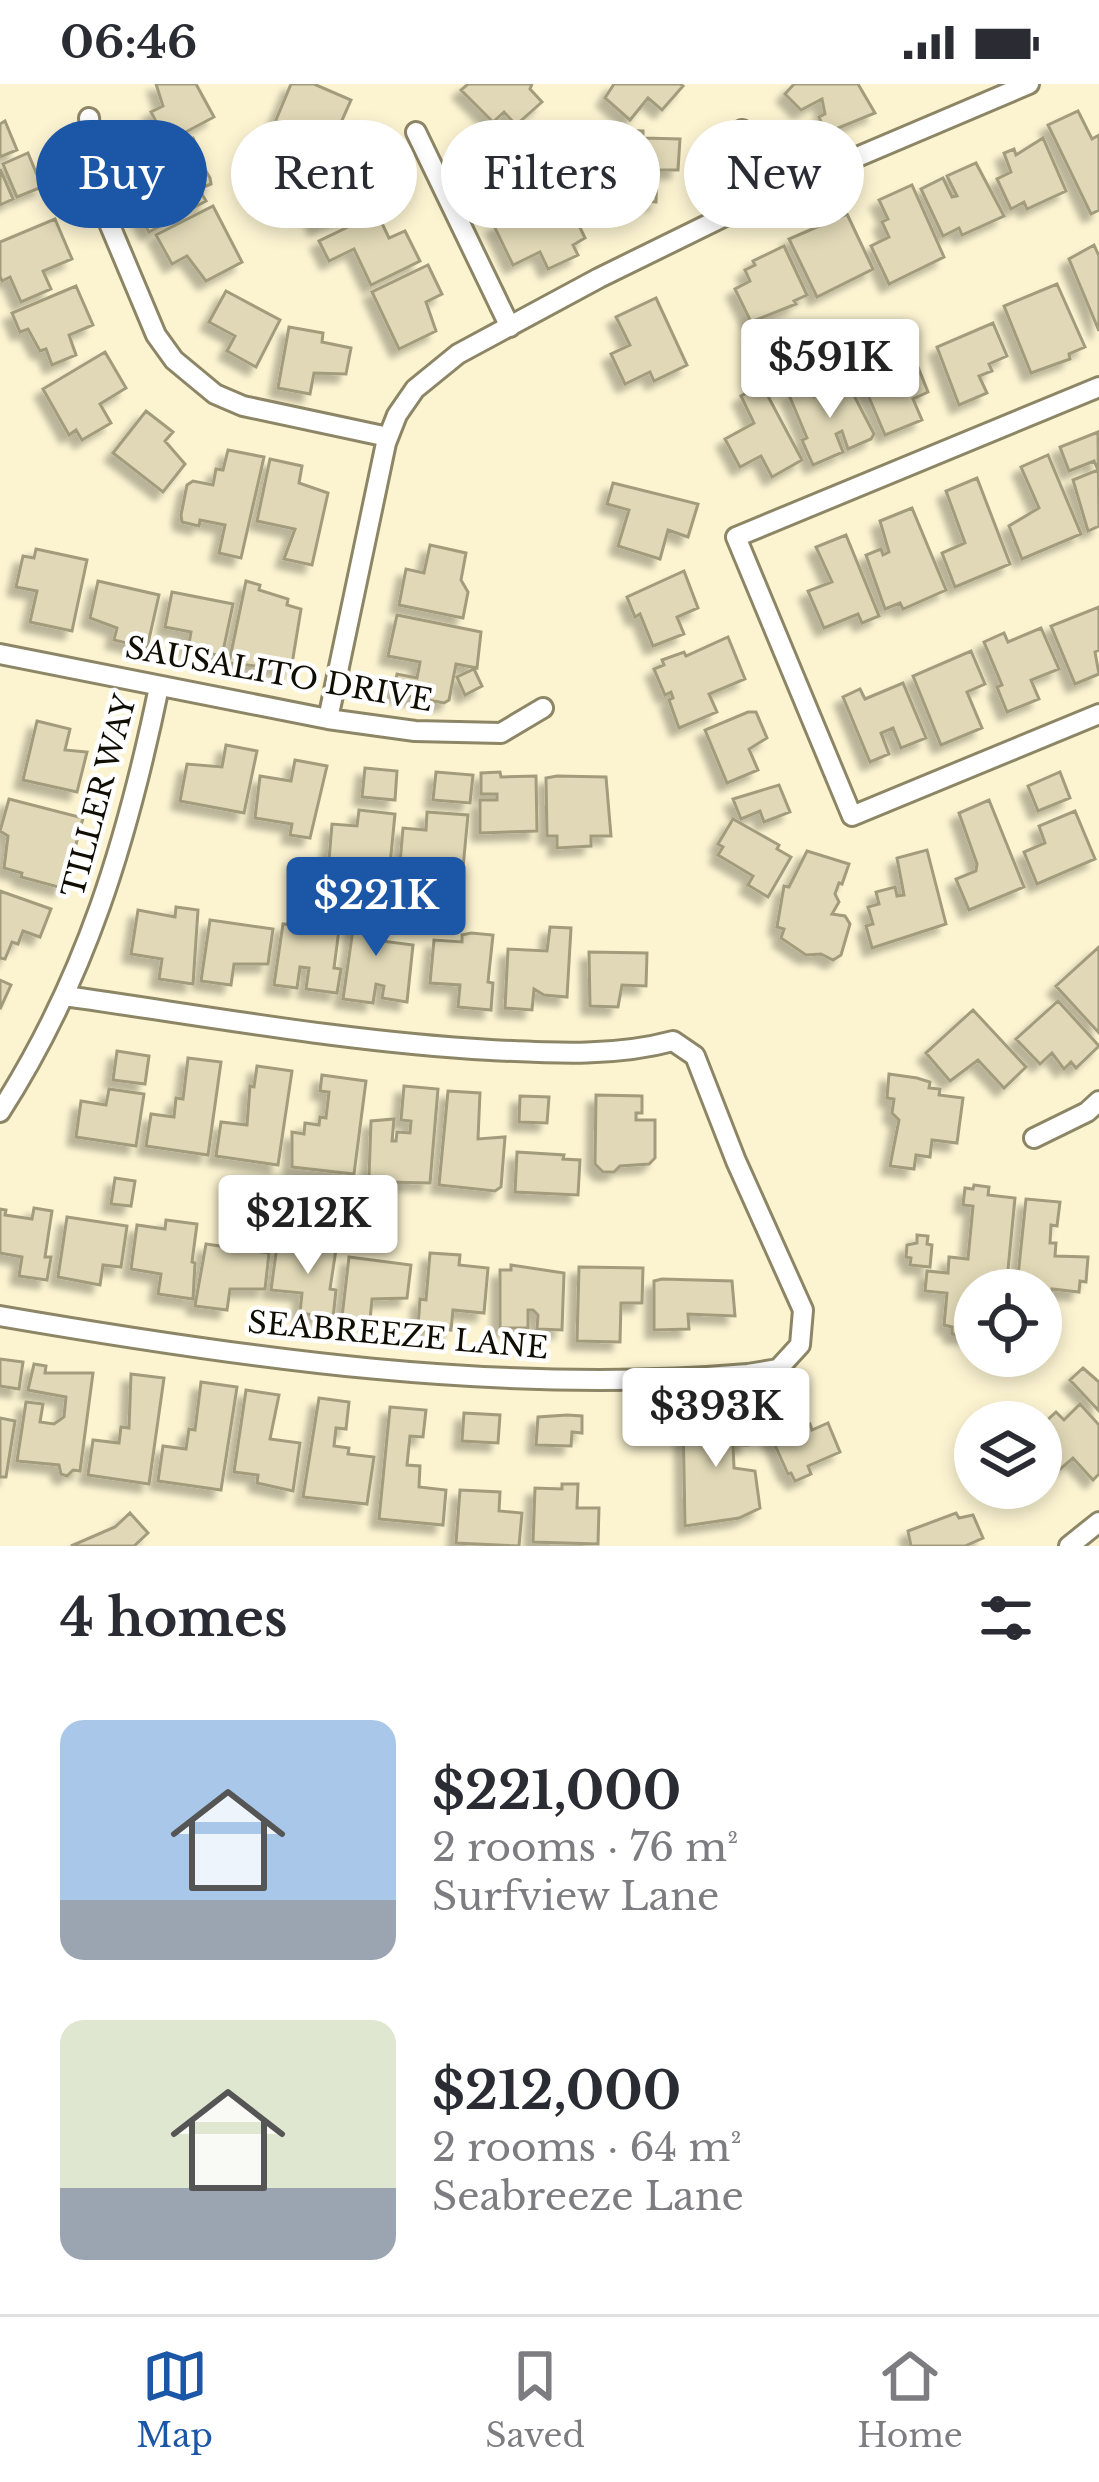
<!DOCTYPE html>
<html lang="en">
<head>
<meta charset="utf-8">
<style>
	body { margin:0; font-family:"Libre Baskerville",serif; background:#f2f2f3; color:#2b2b33; height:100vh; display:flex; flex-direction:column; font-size:45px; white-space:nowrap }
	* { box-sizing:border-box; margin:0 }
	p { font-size:39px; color:#7c7c81 }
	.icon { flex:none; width:66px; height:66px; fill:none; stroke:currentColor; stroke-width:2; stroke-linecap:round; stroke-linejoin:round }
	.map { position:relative; height:1462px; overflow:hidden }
	.panel { display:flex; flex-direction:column; background:#fff; flex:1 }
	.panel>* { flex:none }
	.banner { position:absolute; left:36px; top:36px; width:1029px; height:108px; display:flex; gap:24px }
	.controls { position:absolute; left:954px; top:1185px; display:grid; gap:24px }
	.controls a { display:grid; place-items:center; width:108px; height:108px; border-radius:50%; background:#fff; box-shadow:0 6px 18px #0003; font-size:60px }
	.price { position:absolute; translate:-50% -102px; padding:0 27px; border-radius:12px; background:#fff; color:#222; font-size:39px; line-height:78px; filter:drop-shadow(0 3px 6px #0008) }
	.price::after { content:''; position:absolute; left:50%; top:72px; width:36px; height:27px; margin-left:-18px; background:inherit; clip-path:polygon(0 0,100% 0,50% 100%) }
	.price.current { background:#1c56a7; color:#fff }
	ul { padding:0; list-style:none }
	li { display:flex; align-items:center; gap:36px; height:300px; padding:0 60px }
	li span { display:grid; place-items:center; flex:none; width:336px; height:240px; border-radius:24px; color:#555 }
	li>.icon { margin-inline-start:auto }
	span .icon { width:144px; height:144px; fill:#fffc; stroke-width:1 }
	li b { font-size:51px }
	h2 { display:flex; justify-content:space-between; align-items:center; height:144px; padding:0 60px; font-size:51px }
	.tag { padding:0 42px; border-radius:54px; background:#fff; box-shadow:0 6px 18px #0003; font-size:42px; line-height:108px }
	.tag.current { background:#1c56a7; color:#fff }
	.status { display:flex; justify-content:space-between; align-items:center; height:84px; padding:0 60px; background:#fff; direction:ltr }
	.status svg { height:33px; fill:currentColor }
	.menu { display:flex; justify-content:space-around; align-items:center; height:168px; border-top:3px solid #e1e1e2; background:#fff; font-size:33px; color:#7c7c81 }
	.menu a { display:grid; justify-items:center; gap:6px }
	.menu .current { color:#1c56a7 }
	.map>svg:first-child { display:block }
</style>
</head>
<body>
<div class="status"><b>06:46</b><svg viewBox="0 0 49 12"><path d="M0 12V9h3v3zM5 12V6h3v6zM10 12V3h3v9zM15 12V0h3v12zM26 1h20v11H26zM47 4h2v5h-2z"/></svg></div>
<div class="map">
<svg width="1099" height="1462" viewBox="0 0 1099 1462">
	<defs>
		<filter id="shadow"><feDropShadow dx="-8" dy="8" stdDeviation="3" flood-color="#0004"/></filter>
	</defs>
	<rect width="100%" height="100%" fill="#fcf4d1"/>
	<path fill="#e0d8b6" stroke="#a39c7c" stroke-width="3" filter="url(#shadow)" d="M 156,0 L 196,0 L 214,33 L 167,58 L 151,28 L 163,22 Z
		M 291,0 L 314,0 L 351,16 L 334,54 L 310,44 L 301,65 L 277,54 L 284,39 L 276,36 Z
		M 468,0 L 532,0 L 530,5 L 542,18 L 516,41 L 504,28 L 493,38 L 461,6 Z
		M 614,0 L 680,0 L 683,2 L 662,26 L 648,14 L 630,36 L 605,14 Z
		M 794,0 L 858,0 L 875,29 L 826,49 L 819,33 L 825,30 L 822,15 L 801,26 L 785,10 Z
		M 1078,27 L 1092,55 L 1099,51 L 1099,126 L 1091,130 L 1048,41 Z
		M 5,37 L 17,66 L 0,73 L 0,40 Z
		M 617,46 L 643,47 L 643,54 L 680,55 L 678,86 L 657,86 L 656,118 L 615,116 Z
		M 524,51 L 531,64 L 534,62 L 554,104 L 501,129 L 488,101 L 506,92 L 495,66 Z
		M 193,54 L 202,73 L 195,77 L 203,82 L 210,94 L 211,100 L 199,105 L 206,117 L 149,148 L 132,118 L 141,113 L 132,86 Z
		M 1043,54 L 1066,107 L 1027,125 L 1024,118 L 1011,125 L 997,95 L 1011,88 L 1004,69 L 1014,65 L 1016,71 Z
		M 28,69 L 42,103 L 17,113 L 3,80 Z
		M 329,72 L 335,89 L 341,87 L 344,96 L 355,92 L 367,125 L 317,143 L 295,84 Z
		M 976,79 L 1004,132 L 962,151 L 959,144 L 943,152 L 921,105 L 943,94 L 952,113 L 957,112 L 947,92 Z
		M 0,85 L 13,115 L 0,121 Z
		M 912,101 L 944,173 L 889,200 L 871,162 L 889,153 L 882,138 L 888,135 L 879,116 Z
		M 563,108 L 585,154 L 573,161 L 578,171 L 548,185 L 540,168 L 513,181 L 494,142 Z
		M 213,122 L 242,178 L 206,197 L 187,172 L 172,180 L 156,151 Z
		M 377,129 L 389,154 L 405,147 L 420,177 L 371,201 L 354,165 L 329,177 L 319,157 Z
		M 847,130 L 873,185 L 817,213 L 789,155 Z
		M 55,135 L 72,175 L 43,187 L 51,205 L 21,218 L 10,193 L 2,197 L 0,192 L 0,158 Z
		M 1094,161 L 1099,172 L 1099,247 L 1069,175 Z
		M 784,162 L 807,211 L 794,217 L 796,220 L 751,238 L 735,205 L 750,197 L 745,186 L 755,181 L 753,177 Z
		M 428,181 L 442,210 L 426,218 L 436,247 L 399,265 L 372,208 Z
		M 1057,200 L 1085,263 L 1069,270 L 1070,275 L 1031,289 L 1004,222 Z
		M 76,202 L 93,241 L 69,251 L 76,271 L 52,281 L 46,265 L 40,267 L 28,245 L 20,248 L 12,229 Z
		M 226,207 L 280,236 L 256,283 L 227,267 L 235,252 L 209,238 Z
		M 656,214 L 687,281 L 654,297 L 650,288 L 625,300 L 611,270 L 630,261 L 616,233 Z
		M 993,239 L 1007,272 L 989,280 L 992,287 L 979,292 L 987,309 L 959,321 L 937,263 Z
		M 289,243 L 323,249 L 322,258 L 351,264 L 346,290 L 314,289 L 310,310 L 278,304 Z
		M 876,260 L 888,289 L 916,278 L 928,308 L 913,315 L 922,336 L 885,351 L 851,271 Z
		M 105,268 L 126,304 L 100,320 L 111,339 L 82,356 L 76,346 L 69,351 L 43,305 Z
		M 847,298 L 874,350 L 871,355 L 848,365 L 842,347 L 836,350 L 843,368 L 813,381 L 802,356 L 807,354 L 789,311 L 810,303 L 814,312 Z
		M 762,301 L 802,376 L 772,393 L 761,372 L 740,383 L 725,355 L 754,339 L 741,312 Z
		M 146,327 L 173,348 L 165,357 L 185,380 L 163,408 L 113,369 Z
		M 1098,348 L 1099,442 L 1088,447 L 1073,396 L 1098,386 L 1094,377 L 1069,387 L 1060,363 Z
		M 228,366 L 264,373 L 241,474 L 219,469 L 225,441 L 200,436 L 199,442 L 182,438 L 181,431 L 187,401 L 193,397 L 213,401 L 216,385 L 223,386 Z
		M 1048,371 L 1081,450 L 1022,475 L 1009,442 L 1039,424 L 1021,383 Z
		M 270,375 L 302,382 L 299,399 L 328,409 L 312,481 L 284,475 L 295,445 L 257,437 Z
		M 977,394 L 1010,480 L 955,503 L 942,469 L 965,459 L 946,407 Z
		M 613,399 L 698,420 L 688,453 L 668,446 L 660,475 L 618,462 L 629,426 L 607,420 Z
		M 912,424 L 946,506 L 903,525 L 900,519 L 885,525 L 866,471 L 881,465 L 883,471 L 889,468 L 880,437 Z
		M 846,451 L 879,532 L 862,539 L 858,530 L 824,544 L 808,507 L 832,498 L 816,463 Z
		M 430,461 L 466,469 L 461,496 L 468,508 L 463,534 L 399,521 L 406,485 L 424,489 Z
		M 36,465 L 87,476 L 72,547 L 30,538 L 37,507 L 16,503 L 23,472 L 34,474 Z
		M 684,487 L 698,524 L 677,533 L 684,550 L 653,562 L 640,530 L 635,533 L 627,513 Z
		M 98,497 L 159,511 L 147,564 L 114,556 L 117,544 L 90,534 Z
		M 246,497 L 260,501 L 259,506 L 288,515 L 287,521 L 301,525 L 291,586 L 229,579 Z
		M 172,508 L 233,520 L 222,572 L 188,565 L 191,548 L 165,543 Z
		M 1099,523 L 1099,566 L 1095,568 L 1099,590 L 1075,600 L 1051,542 Z
		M 397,531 L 481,548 L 477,584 L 456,580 L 449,616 L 444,619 L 393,609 L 397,590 L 417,594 L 420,578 L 388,572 Z
		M 1041,544 L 1059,585 L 1031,596 L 1039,615 L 1007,628 L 997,603 L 1002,601 L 984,558 L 1004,549 L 1008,558 Z
		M 728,553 L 745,595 L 709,610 L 717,628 L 679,644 L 669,616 L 673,614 L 671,608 L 665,611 L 654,585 L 664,581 L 662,576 L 684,568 L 686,572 Z
		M 971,567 L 985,600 L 967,608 L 982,644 L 941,661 L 913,592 Z
		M 474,585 L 482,602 L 465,611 L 457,593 Z
		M 903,599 L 926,654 L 901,664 L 893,644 L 881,649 L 889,670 L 870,678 L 843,613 L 860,605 L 865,615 Z
		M 748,628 L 756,628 L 767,654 L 749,665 L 758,686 L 727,699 L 705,646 Z
		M 37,637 L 70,645 L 65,666 L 87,668 L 77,708 L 23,696 Z
		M 226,661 L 257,667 L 244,729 L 180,717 L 187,680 L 222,683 Z
		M 295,676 L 327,682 L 310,754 L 290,751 L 292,740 L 255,734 L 260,692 L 291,697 Z
		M 365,684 L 397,687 L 395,716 L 362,713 Z
		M 436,688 L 473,691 L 470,719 L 433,716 Z
		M 500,688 L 501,693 L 536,692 L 537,747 L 480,749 L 480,716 L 497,716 L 497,710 L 481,710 L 481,689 Z
		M 1060,688 L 1070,714 L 1038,727 L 1028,702 Z
		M 557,692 L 606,693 L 611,752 L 591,752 L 591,762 L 557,764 L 557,752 L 547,752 L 546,694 Z
		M 779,701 L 790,728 L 764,738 L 760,727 L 741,735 L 733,715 Z
		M 9,715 L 83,734 L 74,768 L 69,767 L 62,804 L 21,793 L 22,789 L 4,784 L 8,752 L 0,747 Z
		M 989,716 L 1024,803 L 969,826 L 956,795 L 976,787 L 977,780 L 959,729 Z
		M 359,726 L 395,730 L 390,781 L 329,776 L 332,740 L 357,742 Z
		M 1075,727 L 1095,775 L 1037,800 L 1024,768 L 1045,759 L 1039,742 Z
		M 427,728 L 468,731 L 463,784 L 400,779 L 403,744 L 426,746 Z
		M 733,735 L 779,761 L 777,765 L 791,773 L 768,813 L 748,801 L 753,792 L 718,771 L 723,763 L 718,760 Z
		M 927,766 L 946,840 L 872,864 L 866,842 L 873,840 L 868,823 L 879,820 L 876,808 L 895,803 L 897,812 L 904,811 L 897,774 Z
		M 807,767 L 849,780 L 842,800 L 839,799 L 835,810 L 839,818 L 832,830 L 845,832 L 850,840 L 841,871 L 833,876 L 821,870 L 806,871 L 781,854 L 784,845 L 777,843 L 784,802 L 789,803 Z
		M 0,807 L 51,825 L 40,853 L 23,847 L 18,860 L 12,858 L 5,875 L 0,874 Z
		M 357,817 L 387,821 L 382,857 L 413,861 L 407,918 L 382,914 L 384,902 L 376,900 L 373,919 L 343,915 Z
		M 176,823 L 198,826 L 193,900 L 159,895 L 162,875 L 131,870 L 138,826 L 175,833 Z
		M 312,832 L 340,838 L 334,884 L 341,885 L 337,909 L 306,905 L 309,884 L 300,883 L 297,904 L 274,901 L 283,840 L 311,843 Z
		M 210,836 L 273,845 L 268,880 L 234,880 L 231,901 L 201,897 Z
		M 550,843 L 571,844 L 567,913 L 544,911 L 534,905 L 532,926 L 505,924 L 508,865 L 547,867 Z
		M 471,849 L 493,851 L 488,898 L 493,899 L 491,926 L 458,923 L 460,901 L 430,899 L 434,856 L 462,858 L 462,851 Z
		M 1099,863 L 1099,949 L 1056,902 Z
		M 589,868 L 647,869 L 646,902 L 622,901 L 618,923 L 590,922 Z
		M 0,896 L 11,901 L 0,925 Z
		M 1058,917 L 1099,962 L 1076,984 L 1071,978 L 1064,985 L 1052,969 L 1040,980 L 1016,955 Z
		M 973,926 L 1026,983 L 1004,1004 L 978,976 L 950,997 L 926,969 Z
		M 117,967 L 149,972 L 145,1000 L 113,996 Z
		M 188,974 L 221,978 L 208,1071 L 146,1062 L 151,1030 L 174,1033 L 176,1014 L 183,1015 Z
		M 257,982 L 292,987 L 278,1081 L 216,1072 L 221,1038 L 247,1041 L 250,1002 L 254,1003 Z
		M 889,990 L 917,994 L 930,998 L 929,1004 L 940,1005 L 939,1011 L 963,1014 L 957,1059 L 932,1056 L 930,1073 L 916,1071 L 914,1085 L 890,1082 L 899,1036 L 892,1029 L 894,1015 L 887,1014 Z
		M 322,991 L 366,997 L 354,1090 L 292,1083 L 292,1048 L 304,1050 L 305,1039 L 319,1041 L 320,1033 L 326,1034 L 329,1008 L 320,1007 Z
		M 404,1002 L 438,1005 L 430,1099 L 386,1098 L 369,1093 L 371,1037 L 394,1035 L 392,1057 L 396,1057 L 397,1048 L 410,1049 L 411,1037 L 401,1036 Z
		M 109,1005 L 144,1010 L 136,1062 L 76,1053 L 81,1017 L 106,1021 Z
		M 448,1007 L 480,1009 L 478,1055 L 505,1053 L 501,1103 L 495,1107 L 439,1101 Z
		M 596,1011 L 642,1012 L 642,1029 L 636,1029 L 636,1036 L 655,1036 L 655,1074 L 649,1080 L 620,1082 L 614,1088 L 603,1088 L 595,1080 Z
		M 520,1012 L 549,1013 L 547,1039 L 519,1038 Z
		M 517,1068 L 564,1071 L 563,1075 L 580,1076 L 578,1111 L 515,1108 Z
		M 115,1094 L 135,1097 L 131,1122 L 111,1120 Z
		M 974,1101 L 989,1103 L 988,1111 L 1015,1114 L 1006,1206 L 975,1206 L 975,1252 L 952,1250 L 952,1243 L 944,1241 L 947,1209 L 925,1207 L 927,1187 L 948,1189 L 949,1173 L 968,1175 L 973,1122 L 963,1121 L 965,1104 L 973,1105 Z
		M 1026,1115 L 1060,1118 L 1057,1142 L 1051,1141 L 1050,1159 L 1056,1159 L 1055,1172 L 1088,1173 L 1086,1198 L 1080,1197 L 1079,1208 L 1052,1205 L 1051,1214 L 1041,1213 L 1041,1206 L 1017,1202 Z
		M 34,1124 L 52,1127 L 45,1173 L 51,1173 L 47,1196 L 19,1192 L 22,1173 L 0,1169 L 0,1125 L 6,1126 L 5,1131 L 32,1135 Z
		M 67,1133 L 127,1142 L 121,1183 L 103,1181 L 100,1201 L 58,1193 Z
		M 166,1136 L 197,1140 L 192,1178 L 195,1179 L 193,1215 L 158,1210 L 161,1190 L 131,1185 L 137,1141 L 165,1145 Z
		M 917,1151 L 928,1152 L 927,1160 L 932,1161 L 930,1183 L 910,1181 L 911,1174 L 906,1173 L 907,1161 L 917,1159 Z
		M 315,1156 L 337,1159 L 330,1205 L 336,1206 L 333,1234 L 300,1229 L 302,1209 L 271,1206 L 277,1162 L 313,1167 Z
		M 206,1160 L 269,1169 L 265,1205 L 230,1205 L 227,1226 L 195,1222 Z
		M 430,1169 L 460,1171 L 459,1181 L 488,1184 L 484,1229 L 453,1226 L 451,1246 L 418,1243 L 420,1215 L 426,1216 Z
		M 349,1173 L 411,1181 L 407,1214 L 372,1215 L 370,1236 L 342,1233 Z
		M 511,1181 L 564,1189 L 562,1246 L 537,1245 L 538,1231 L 533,1226 L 528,1226 L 528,1244 L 500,1244 L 500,1186 L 511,1186 Z
		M 579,1183 L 643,1184 L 642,1219 L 621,1219 L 620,1258 L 577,1257 Z
		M 662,1195 L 732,1197 L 735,1232 L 688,1230 L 689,1245 L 654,1246 L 654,1197 Z
		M 0,1275 L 23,1278 L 19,1305 L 0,1302 Z
		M 34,1280 L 46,1282 L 45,1289 L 93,1289 L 80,1387 L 73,1386 L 67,1392 L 61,1390 L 59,1381 L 17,1377 L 26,1318 L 43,1320 L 40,1338 L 54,1340 L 64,1333 L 66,1313 L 28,1306 Z
		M 1083,1284 L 1099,1298 L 1099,1327 L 1070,1296 Z
		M 131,1290 L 164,1294 L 149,1400 L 88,1391 L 93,1356 L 119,1359 L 121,1343 L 129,1344 Z
		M 201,1298 L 237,1303 L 221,1406 L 158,1397 L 163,1362 L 186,1365 L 189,1345 L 195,1346 Z
		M 246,1306 L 279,1311 L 270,1355 L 300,1359 L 293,1407 L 257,1399 L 258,1391 L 234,1388 Z
		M 319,1314 L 349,1318 L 346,1345 L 336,1344 L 334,1362 L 349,1364 L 348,1370 L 374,1373 L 367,1420 L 303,1413 Z
		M 1080,1320 L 1099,1341 L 1099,1390 L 1093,1396 L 1073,1374 L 1058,1387 L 1041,1368 L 1041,1342 L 1056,1328 L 1064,1336 Z
		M 390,1323 L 426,1326 L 423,1353 L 410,1352 L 407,1381 L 420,1382 L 419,1403 L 446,1406 L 443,1441 L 379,1435 Z
		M 804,1325 L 807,1332 L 798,1336 L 802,1344 L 810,1340 L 812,1346 L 828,1339 L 840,1368 L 808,1382 L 811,1390 L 795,1397 L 791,1389 L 788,1390 L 766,1341 Z
		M 464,1329 L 500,1331 L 498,1359 L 462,1357 Z
		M 716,1330 L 745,1333 L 748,1361 L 733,1361 L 734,1384 L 755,1387 L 760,1424 L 739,1434 L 685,1442 L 683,1334 Z
		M 567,1331 L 582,1332 L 582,1349 L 572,1348 L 571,1362 L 536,1361 L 538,1333 Z
		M 0,1334 L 15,1337 L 6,1393 L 0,1393 Z
		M 562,1400 L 578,1400 L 577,1424 L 599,1424 L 598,1460 L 533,1458 L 535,1404 L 562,1405 Z
		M 460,1406 L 500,1408 L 499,1427 L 522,1429 L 519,1462 L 456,1459 Z
		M 130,1429 L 148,1449 L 134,1462 L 71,1462 L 115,1443 Z
		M 956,1429 L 959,1434 L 973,1431 L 983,1454 L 965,1462 L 911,1462 L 908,1447 Z"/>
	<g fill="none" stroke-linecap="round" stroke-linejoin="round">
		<defs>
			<path id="minor" d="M 89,34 L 98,113 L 156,251 L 174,276 L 215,310 L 243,322 L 388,353
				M 742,46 L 770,110
				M 416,48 L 510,243
				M 1099,303 L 736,453 L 852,732 L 1099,630
				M 0,570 L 328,635 L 415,647 L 501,649 L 543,624
				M 328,635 L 386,359 L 397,331 L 415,305 L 458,270 L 599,194 L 770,110 L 1029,0
				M 0,1028 C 86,894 127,757 159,603
				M 1034,1054 L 1087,1028 L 1099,1017
				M 0,1232 C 244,1274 500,1311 748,1290 L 778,1285 L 800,1261 L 803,1226 L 736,1077 L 695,972 L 673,957 C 614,973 552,969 491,966 C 348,958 206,932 65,912
				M 1069,1462 L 1099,1438"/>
		</defs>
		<use href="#minor" stroke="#8d8666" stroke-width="24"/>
		<use href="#minor" stroke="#fff" stroke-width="18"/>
	</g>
	<g text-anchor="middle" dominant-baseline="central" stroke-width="9" stroke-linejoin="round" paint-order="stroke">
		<g font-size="30" fill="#100e03" stroke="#fff">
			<text transform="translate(279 590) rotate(10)">SAUSALITO DRIVE</text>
			<text transform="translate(99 712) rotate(-75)">TILLER WAY</text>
			<text transform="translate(398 1251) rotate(5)">SEABREEZE LANE</text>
		</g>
	</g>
</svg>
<div class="controls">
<a><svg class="icon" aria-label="locate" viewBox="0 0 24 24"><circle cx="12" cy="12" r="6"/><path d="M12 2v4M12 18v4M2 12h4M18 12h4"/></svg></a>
<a><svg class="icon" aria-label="layers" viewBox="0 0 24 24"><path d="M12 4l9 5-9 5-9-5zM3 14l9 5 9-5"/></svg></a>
</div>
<b class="price" style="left:830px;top:337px">$591K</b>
<b class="price current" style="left:376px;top:875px">$221K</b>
<b class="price" style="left:308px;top:1193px">$212K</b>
<b class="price" style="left:716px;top:1386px">$393K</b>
<div class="banner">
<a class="tag current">Buy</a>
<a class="tag">Rent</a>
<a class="tag">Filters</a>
<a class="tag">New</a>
</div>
</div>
<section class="panel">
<h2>4 homes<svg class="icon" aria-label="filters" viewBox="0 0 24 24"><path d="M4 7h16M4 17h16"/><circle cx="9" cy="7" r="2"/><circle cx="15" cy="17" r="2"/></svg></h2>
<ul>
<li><span style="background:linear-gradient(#a9c7e8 75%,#9aa5b1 0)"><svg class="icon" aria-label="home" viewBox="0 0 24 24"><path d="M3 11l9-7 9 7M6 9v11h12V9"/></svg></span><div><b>$221,000</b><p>2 rooms · 76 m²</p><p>Surfview Lane</p></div></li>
<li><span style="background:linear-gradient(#dfe7d0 70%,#9aa5b1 0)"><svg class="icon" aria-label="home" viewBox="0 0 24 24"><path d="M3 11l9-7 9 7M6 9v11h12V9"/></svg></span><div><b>$212,000</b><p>2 rooms · 64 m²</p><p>Seabreeze Lane</p></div></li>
</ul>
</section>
<nav class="menu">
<a class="current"><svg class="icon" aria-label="map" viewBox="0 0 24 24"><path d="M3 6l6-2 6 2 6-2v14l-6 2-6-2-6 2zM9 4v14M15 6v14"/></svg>Map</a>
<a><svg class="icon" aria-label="saved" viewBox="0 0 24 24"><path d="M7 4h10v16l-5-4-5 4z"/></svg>Saved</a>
<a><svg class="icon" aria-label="home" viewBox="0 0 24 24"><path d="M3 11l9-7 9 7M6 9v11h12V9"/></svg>Home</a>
</nav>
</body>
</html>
